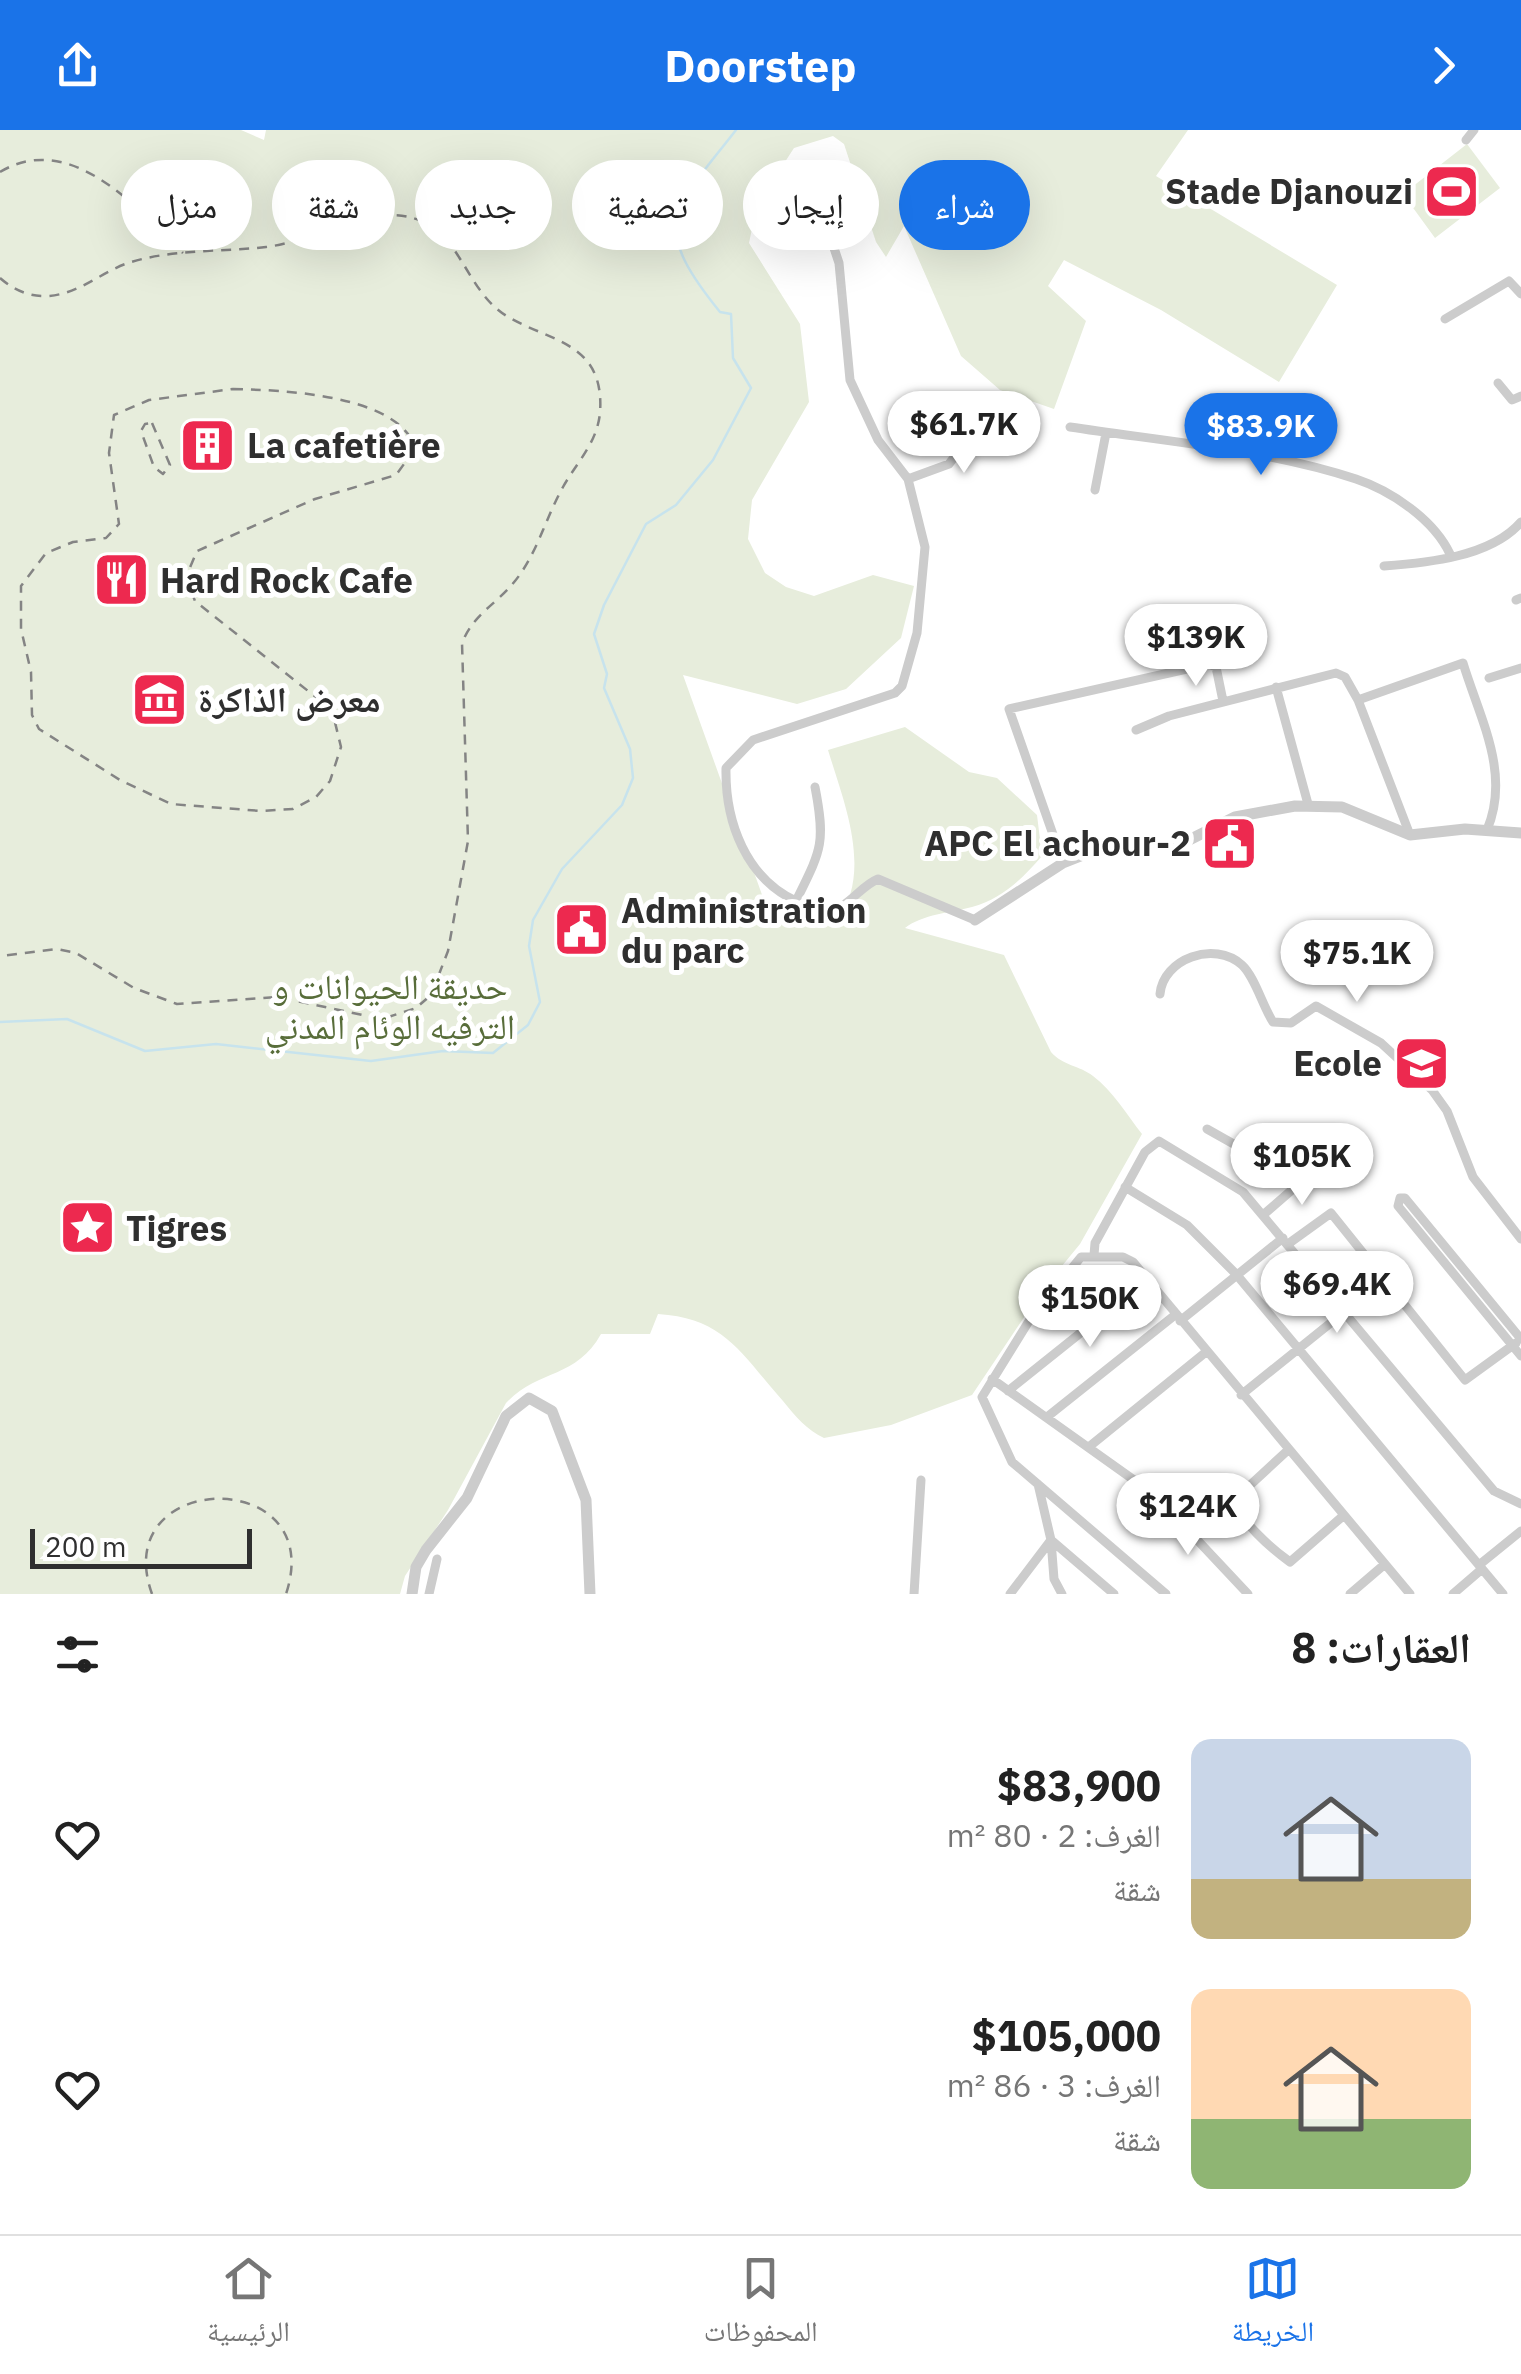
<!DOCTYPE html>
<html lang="ar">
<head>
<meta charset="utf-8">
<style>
	body { margin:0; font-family:"IBM Plex Sans","Noto Naskh Arabic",sans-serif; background:#f6f6f6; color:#222; direction:rtl; height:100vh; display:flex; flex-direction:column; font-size:38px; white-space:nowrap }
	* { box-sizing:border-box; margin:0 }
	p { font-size:32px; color:#767676 }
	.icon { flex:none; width:55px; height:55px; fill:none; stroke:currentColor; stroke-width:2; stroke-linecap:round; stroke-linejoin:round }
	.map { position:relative; height:1464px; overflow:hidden; direction:ltr }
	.panel { display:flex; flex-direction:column; background:#fff; flex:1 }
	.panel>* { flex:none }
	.top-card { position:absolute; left:30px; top:30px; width:1000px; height:90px; direction:rtl; display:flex; gap:20px }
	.scale { position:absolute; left:30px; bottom:25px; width:222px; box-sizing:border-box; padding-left:10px; border:5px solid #2f2f2f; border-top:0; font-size:28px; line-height:35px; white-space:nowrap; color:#2f2f2f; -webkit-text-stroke:8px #fff; paint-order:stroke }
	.price { position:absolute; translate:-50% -85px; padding:0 22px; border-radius:35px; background:#fff; color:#222; font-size:32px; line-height:65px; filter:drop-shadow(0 2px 5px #0008) }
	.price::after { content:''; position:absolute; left:50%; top:60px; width:30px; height:22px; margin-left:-15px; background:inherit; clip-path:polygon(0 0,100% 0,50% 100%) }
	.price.on { background:#1a73e8; color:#fff }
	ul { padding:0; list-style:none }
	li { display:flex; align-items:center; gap:30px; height:250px; padding:0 50px }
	li span { display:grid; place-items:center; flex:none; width:280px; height:200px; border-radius:20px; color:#555 }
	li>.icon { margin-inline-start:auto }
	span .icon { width:120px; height:120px; fill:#fffc; stroke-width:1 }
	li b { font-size:42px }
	h2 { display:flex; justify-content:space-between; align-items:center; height:120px; padding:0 50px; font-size:42px }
	.tag { padding:0 35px; border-radius:45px; background:#fff; box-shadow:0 10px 40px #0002; font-size:35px; line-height:90px }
	.tag.on { background:#1a73e8; color:#fff }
	header { display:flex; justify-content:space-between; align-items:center; height:130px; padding:0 50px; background:#1a73e8; color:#fff; font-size:45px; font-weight:800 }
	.tabs { display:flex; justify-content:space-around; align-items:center; height:140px; border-top:2px solid #e0e0e0; background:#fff; font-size:28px; color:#767676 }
	.tabs a { display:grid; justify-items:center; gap:5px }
	.tabs .on { color:#1a73e8 }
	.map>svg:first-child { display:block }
</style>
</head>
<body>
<header><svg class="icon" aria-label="forward" viewBox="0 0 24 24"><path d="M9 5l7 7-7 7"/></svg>Doorstep<svg class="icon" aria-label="share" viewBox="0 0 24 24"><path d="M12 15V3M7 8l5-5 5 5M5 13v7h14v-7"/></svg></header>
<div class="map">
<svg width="1521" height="1464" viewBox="0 0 1521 1464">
	<rect width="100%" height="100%" fill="#fff"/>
	<path fill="#e7eddc" d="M 0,0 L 241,0 L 264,10 L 266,0 L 1188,0 L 1156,46 L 1337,155 L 1279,252 L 1161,180 L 1064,130 L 1048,156 L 1086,191 L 1054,279 L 1000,260 L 961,226 L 904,96 L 886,127 L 876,112 L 844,14 L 833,6 L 794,18 L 757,75 L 749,113 L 800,194 L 809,272 L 752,370 L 748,409 L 765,443 L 786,457 L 814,466 L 873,445 L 914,456 L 901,508 L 846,559 L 797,574 L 683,545 L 765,773 L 810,792 L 836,792 C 874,743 844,673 828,620 L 905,597 L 969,642 L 997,648 L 1037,685 L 1042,726 C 1023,748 1002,769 972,777 C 950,783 923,784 905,798 L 1004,825 L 1051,922 C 1063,936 1079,935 1093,946 C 1113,961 1127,985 1142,1004 L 1080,1114 L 1043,1159 L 972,1265 L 891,1295 L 824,1308 C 807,1300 795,1286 783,1271 C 741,1224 725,1188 658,1184 L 650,1204 L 601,1204 C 576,1249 538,1239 506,1273 L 448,1380 L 405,1446 L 400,1464 L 0,1464 Z
		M 1467,14 L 1500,58 L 1435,108 L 1403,64 Z"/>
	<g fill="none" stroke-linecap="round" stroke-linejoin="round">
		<path stroke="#c7e3ed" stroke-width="2.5" d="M 0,892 L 67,889 L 145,921 L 216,914 L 371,931 L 443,921 L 493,923 L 528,895 L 540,872 L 529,816 L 533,790 L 562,739 L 622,675 L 633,648 L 630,619 L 604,558 L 607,544 L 594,504 L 604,475 L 646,394 L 676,375 L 713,330 L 751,258 L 733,228 L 731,184 L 720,182 C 647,92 674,80 736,0"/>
		<path stroke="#ccc" stroke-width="9" d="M 1466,10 L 1474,0
			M 828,100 L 839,133 L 850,250 L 878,310 L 908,349 L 925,417 L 917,503 L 902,556 L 895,563 L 753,610 L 726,638 C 725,692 746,749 798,772 C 807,776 817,782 827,781 C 847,780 860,756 878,749 L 975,790
			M 1445,189 L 1509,151 L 1521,164
			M 1498,253 L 1512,270 L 1521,266
			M 1070,297 C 1162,311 1269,320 1356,349 C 1392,361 1434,390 1450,424
			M 908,349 L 949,334 L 984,288
			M 1095,360 L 1106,303
			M 1384,436 C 1426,433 1491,427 1521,392
			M 1516,470 L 1521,468
			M 1489,548 L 1521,538
			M 1276,557 L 1308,674
			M 1136,600 L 1169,586 L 1336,543 L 1345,547 L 1358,570
			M 1410,705 L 1358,570 L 1463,533 C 1480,589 1511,643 1487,700
			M 1063,733 L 1009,579 L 1209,534 L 1216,537 L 1223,571
			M 796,771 C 821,720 826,714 815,657
			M 1160,864 C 1163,829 1214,810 1242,835 C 1255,847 1263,877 1273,892 L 1291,893 L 1316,876 L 1381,913 L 1432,960 L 1447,981 L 1473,1047 L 1521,1109
			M 1207,999 L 1301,1052 L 1263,1085
			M 1125,1057 L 1187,1095 L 1236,1144 L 1503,1464
			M 1288,1114 L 1331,1083 L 1465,1250 L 1516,1213
			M 1094,1125 L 1095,1113 L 1145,1022 L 1159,1011 L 1243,1062 L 1494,1361 L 1521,1374
			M 1180,1191 L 1283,1108
			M 1521,1209 L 1405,1068 L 1400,1068 L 1398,1076 L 1521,1226
			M 992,1249 L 1155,1365 L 1248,1464
			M 1008,1261 L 1148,1149
			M 1241,1265 L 1343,1183
			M 1047,1287 L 1175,1185
			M 1090,1316 L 1206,1222
			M 1287,1321 L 1235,1369 C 1238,1390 1272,1419 1290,1432 L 1343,1386
			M 1038,1354 L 1051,1410 L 1114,1464
			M 1051,1410 L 1054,1449 L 1062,1464
			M 1479,1435 L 1521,1401
			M 429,1464 L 437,1429
			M 914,1464 L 921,1350
			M 1010,1464 L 1051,1410
			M 1166,1464 L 1012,1332 L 982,1267 L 1029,1191 L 1081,1127 L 1123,1127 L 1133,1132 L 1410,1464
			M 1350,1464 L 1385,1434
			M 1453,1464 L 1482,1439"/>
		<path stroke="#ccc" stroke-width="11" d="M 975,790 L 1063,733 L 1101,718 L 1183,713 L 1235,687 L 1295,676 L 1342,677 L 1410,705 L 1465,699 L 1521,703
			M 412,1464 L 416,1437 L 426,1420 L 467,1368 L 506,1286 L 529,1268 L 552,1281 L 586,1370 L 590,1464"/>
		<path stroke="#848484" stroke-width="2.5" stroke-dasharray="10 8" stroke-linecap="butt" d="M 0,42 C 70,0 137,77 183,123
			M 0,148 C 14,160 29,167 48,166 C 80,164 102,141 131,132 C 175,119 221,122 266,117 C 308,112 348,85 390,85 C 463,85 459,160 510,188 C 552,212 605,213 600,283 C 597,313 577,332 563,357 C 546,387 537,424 515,451 C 496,475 474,483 462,513 L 468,711 L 448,821 L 431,865 L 416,878 L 382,889 L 277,867 L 177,874 L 134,858 L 76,823 L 57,819 L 0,826
			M 233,259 C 280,260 377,264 408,304 L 404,334 L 396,345 L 315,369 L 197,421 L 186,447 L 195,471 L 332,580 L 341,617 L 330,651 L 316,667 L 293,679 L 261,681 L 171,674 L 120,650 L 39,599 L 32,585 L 31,542 L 21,499 L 21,456 L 46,423 L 73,412 L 106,408 L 119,394 L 109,323 L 114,285 L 149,270 Z
			M 152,293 L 170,335 L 163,344 L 154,337 L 141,301 L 145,294 Z
			M 152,1464 C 107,1339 329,1335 286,1464"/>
	</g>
	<defs>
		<symbol id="stadium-square" viewBox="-11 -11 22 22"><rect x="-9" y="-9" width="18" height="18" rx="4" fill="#ed294f" stroke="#fff"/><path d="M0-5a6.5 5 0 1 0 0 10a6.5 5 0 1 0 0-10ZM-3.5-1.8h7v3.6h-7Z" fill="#fff"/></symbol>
		<symbol id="building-square" viewBox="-11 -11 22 22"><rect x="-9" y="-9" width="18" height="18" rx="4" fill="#ed294f" stroke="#fff"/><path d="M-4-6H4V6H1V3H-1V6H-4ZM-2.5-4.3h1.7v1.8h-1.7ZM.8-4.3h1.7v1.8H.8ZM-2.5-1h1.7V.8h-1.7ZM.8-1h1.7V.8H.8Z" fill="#fff"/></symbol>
		<symbol id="restaurant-square" viewBox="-11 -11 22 22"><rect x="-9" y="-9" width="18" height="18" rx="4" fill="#ed294f" stroke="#fff"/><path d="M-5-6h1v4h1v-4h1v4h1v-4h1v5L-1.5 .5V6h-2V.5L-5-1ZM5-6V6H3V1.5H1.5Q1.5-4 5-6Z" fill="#fff"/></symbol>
		<symbol id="museum-square" viewBox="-11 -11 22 22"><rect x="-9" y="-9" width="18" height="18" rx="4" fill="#ed294f" stroke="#fff"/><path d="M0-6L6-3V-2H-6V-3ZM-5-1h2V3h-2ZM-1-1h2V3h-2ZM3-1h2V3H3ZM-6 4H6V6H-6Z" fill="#fff"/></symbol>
		<symbol id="civic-square" viewBox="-11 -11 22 22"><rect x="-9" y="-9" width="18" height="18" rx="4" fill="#ed294f" stroke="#fff"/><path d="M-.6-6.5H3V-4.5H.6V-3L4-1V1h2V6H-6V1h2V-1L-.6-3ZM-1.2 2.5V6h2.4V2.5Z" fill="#fff"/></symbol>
		<symbol id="school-square" viewBox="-11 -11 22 22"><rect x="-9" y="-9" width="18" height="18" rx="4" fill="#ed294f" stroke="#fff"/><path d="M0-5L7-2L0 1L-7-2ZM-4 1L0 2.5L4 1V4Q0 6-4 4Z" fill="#fff"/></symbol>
		<symbol id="sight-square" viewBox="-11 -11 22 22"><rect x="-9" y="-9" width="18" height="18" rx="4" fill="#ed294f" stroke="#fff"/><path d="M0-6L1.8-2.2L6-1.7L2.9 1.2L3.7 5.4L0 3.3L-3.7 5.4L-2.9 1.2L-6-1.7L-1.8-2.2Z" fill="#fff"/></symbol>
	</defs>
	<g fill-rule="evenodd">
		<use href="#stadium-square" x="1420" y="30" width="63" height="63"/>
		<use href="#building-square" x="176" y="284" width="63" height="63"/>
		<use href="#restaurant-square" x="90" y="418" width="63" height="63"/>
		<use href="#museum-square" x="128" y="538" width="63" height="63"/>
		<use href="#civic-square" x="1198" y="682" width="63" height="63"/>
		<use href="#civic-square" x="550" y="768" width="63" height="63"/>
		<use href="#school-square" x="1390" y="902" width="63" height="63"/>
		<use href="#sight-square" x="56" y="1066" width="63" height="63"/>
	</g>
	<g text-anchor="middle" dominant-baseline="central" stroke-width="10" stroke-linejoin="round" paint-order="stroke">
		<g font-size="35" font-weight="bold" fill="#2f2f2f" stroke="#fff" text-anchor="start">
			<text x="1413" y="61" text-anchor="end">Stade Djanouzi</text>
			<text x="247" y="315">La cafetière</text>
			<text x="160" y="450">Hard Rock Cafe</text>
			<text x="198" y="569">معرض الذاكرة</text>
			<text x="1191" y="713" text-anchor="end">APC El achour-2</text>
			<text x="621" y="780">Administration<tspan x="621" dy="40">du parc</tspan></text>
			<text x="1382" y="933" text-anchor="end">Ecole</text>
			<text x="126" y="1098">Tigres</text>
		</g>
		<g font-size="35" fill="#586d3a" stroke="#fff">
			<text x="390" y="856">حديقة الحيوانات و<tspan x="390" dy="40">الترفيه الوئام المدني</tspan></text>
		</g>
	</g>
</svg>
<div class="scale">200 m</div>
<b class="price" style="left:964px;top:346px">$61.7K</b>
<b class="price on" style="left:1261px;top:348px">$83.9K</b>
<b class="price" style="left:1196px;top:559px">$139K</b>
<b class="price" style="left:1357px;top:875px">$75.1K</b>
<b class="price" style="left:1302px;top:1078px">$105K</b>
<b class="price" style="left:1337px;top:1206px">$69.4K</b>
<b class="price" style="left:1090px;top:1220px">$150K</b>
<b class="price" style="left:1188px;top:1428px">$124K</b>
<div class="top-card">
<a class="tag on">شراء</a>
<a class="tag">إيجار</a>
<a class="tag">تصفية</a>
<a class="tag">جديد</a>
<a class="tag">شقة</a>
<a class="tag">منزل</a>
</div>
</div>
<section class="panel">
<h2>العقارات: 8<svg class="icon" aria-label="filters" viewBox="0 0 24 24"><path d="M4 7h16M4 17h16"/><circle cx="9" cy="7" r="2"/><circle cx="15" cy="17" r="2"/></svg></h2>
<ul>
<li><span style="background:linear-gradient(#c9d6e8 70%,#c2b280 0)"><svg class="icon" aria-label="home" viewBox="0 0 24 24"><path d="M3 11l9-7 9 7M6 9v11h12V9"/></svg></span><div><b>$83,900</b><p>الغرف: 2 · 80 m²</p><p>شقة</p></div><svg class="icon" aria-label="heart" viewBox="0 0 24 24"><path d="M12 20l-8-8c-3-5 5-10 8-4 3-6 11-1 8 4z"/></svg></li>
<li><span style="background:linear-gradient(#ffd9b3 65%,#8fb573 0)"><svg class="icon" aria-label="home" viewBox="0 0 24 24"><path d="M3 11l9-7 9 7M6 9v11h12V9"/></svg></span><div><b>$105,000</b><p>الغرف: 3 · 86 m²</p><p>شقة</p></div><svg class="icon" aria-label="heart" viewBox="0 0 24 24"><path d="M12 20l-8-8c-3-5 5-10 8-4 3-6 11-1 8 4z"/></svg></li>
</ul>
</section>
<nav class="tabs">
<a class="on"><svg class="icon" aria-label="map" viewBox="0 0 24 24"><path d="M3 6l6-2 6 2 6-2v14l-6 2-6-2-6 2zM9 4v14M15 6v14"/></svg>الخريطة</a>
<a><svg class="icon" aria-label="saved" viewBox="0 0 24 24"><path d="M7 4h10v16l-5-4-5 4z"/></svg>المحفوظات</a>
<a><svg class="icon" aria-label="home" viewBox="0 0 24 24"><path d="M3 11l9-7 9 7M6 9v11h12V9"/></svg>الرئيسية</a>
</nav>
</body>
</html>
